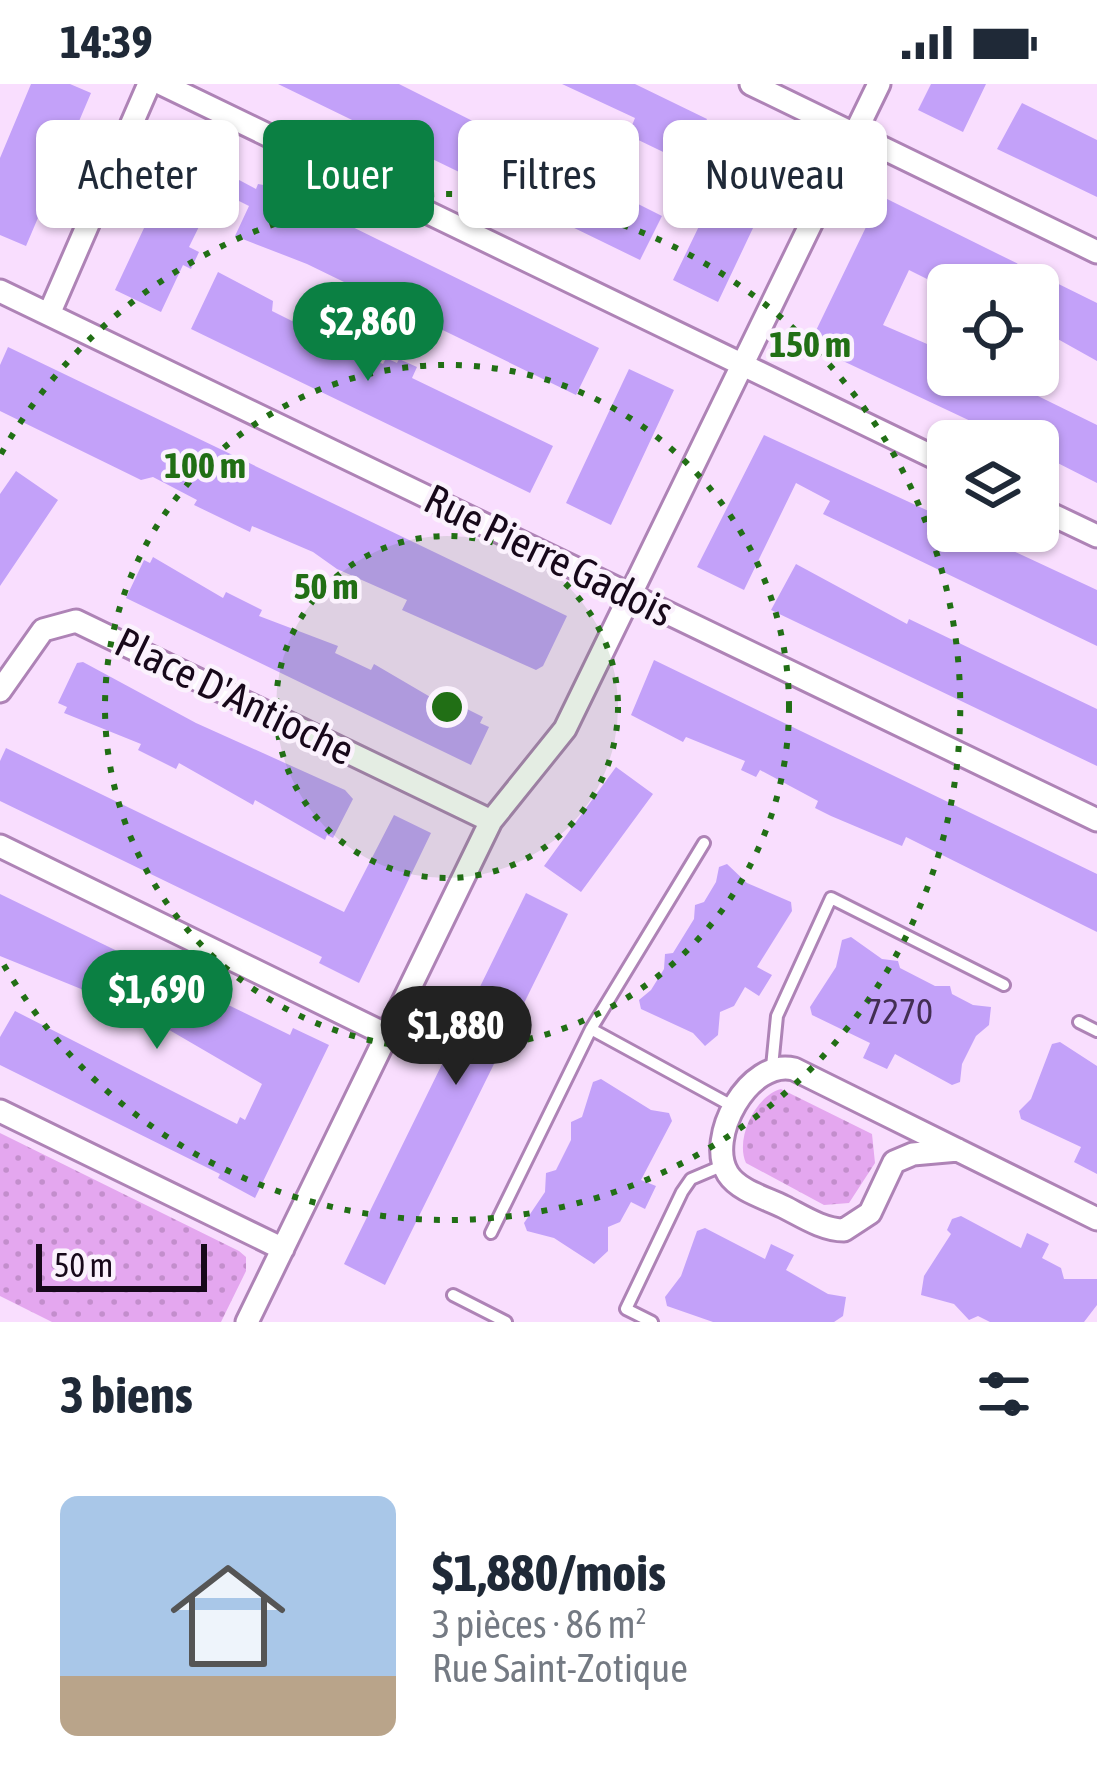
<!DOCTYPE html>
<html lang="fr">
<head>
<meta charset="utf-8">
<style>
	body { margin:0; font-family:"Asap Condensed",sans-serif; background:#f6f6f7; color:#1f2937; height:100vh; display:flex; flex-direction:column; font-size:45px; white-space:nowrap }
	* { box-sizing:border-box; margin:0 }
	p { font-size:39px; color:#747a83 }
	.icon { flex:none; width:66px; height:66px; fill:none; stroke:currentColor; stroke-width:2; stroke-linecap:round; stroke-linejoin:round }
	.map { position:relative; height:1238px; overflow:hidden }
	.details { display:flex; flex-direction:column; background:#fff; flex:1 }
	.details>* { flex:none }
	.banner { position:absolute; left:36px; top:36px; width:1026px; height:108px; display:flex; gap:24px }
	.controls { position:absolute; left:927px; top:180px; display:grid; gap:24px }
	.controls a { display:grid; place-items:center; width:132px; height:132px; border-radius:18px; background:#fff; box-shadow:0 3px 9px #0004; font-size:60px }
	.scale { position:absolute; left:36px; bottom:30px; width:171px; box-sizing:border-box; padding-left:12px; border:6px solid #17081a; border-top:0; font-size:33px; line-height:42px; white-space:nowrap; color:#17081a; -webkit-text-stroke:9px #fbf2fd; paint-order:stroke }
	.price { position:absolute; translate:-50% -102px; padding:0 27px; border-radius:42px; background:#0b8043; color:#fff; font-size:39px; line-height:78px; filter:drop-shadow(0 3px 6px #0008) }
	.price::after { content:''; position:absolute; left:50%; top:72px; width:36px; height:27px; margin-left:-18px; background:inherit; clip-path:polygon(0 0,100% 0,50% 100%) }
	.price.on { background:#222; color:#fff }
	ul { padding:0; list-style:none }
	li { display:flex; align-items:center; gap:36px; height:300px; padding:0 60px }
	li span { display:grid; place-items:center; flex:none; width:336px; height:240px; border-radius:18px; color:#555 }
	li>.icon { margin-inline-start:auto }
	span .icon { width:144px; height:144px; fill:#fffc; stroke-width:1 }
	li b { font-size:51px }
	h2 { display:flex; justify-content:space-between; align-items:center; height:144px; padding:0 60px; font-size:51px }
	.chip { padding:0 42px; border-radius:18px; background:#fff; box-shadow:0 3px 9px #0004; font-size:42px; line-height:108px }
	.chip.on { background:#0b8043; color:#fff }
	.status { display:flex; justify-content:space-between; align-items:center; height:84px; padding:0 60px; background:#fff; direction:ltr }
	.status svg { height:33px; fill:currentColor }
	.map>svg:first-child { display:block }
</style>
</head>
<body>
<div class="status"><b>14:39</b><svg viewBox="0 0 49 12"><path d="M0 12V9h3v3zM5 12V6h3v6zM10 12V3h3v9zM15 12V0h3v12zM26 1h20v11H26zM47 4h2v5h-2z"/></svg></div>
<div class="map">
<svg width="1097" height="1238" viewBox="0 0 1097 1238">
	<defs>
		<pattern id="park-dots" width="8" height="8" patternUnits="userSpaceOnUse" patternTransform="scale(3)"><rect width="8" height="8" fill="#e4a7ef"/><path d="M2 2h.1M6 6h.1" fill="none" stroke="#c38ecc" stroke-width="1.8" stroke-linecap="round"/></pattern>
	</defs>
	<rect width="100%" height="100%" fill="#f9defe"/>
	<path fill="url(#park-dots)" d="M 781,1005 L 872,1050 L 875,1079 L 849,1119 L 824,1121 L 746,1079 C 735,1055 755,1012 781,1005 Z
		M 0,1049 L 239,1167 L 246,1173 L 246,1187 L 221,1238 L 52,1238 L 0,1212 Z"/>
	<path fill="#c3a1f9" d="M 31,0 L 70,0 L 91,9 L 26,162 L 0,151 L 0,74 Z
		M 278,0 L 399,0 L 662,132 L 640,176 Z
		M 562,0 L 635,0 L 707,35 L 686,79 L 628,51 L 635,34 Z
		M 931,0 L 986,0 L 963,48 L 918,26 Z
		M 1022,19 L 1097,56 L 1097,113 L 997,65 Z
		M 745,47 L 789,68 L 718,218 L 673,196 Z
		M 181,65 L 256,105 L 258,100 L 269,102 L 599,264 L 576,311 L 307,180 L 235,152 L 249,122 L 217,106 L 189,163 L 199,168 L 191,185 L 183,181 L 161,228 L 115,206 Z
		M 881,112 L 1097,219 L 1097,277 L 1038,244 L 1038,201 L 939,201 L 909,186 L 883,241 L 948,269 L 948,291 L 995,291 L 1097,341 L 1097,399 L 1038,369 L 1038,357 L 1013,357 L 809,261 Z
		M 218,188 L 273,217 L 272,227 L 322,252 L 327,241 L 344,249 L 339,259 L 383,280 L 386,274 L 397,279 L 399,275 L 417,283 L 412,294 L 553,362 L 530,409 L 191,245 Z
		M 8,263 L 567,532 L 543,582 L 536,586 L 420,534 L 402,526 L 407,516 L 337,485 L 313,468 L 252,442 L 250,448 L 194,421 L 197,416 L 153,393 L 141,396 L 0,327 L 0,281 Z
		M 629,285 L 674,306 L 611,441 L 566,419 Z
		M 764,351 L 948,436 L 948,447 L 970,447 L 1097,506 L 1097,562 L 823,430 L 830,417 L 796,399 L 744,506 L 697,483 Z
		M 16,387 L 58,416 L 0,502 L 0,410 Z
		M 153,473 L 223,514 L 226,508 L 262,526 L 259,532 L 338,562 L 335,569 L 371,586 L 374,580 L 444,621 L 447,615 L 483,633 L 480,639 L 489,643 L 471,681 L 126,514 L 144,476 L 150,479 Z
		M 796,480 L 907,540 L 909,535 L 1097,625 L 1097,682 L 771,526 Z
		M 654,576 L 1097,790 L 1097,848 L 906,753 L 902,762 L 831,732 L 815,724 L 818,717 L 760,686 L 756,693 L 741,686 L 745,677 L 686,653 L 683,658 L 631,631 Z
		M 83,578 L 196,639 L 345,706 L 353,715 L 333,754 L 327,751 L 325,756 L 255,716 L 253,721 L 179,679 L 176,685 L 138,666 L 141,660 L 64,629 L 67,623 L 58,619 L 77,579 Z
		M 6,664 L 344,828 L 394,731 L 431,749 L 359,899 L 319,879 L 322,873 L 0,717 L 0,677 Z
		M 616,683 L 653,710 L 581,808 L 544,782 Z
		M 727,780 L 747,799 L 791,818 L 792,827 L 757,883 L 772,891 L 759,912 L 745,903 L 734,922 L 720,928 L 718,951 L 705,962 L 693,949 L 641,925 L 639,916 L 651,906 L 664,885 L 665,870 L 673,869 L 694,835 L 695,821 L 704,818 L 716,798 L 719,783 Z
		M 526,809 L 568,830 L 385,1201 L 344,1180 Z
		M 0,810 L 290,951 L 293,944 L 329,961 L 255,1114 L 218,1094 L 220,1090 L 0,981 L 0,953 L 15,927 L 237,1040 L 240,1033 L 245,1036 L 262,1000 L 159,940 L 157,945 L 116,924 L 118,920 L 0,872 Z
		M 851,853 L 882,875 L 898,877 L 900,884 L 935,902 L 950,902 L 952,910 L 973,921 L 991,923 L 989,941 L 976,952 L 962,980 L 960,998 L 952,1001 L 895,970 L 887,985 L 863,974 L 870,959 L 812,931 L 810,923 L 836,883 L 842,856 Z
		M 1060,958 L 1097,982 L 1097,1090 L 1074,1078 L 1081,1063 L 1021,1035 L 1019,1027 L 1031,1015 L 1052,960 Z
		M 601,995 L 651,1026 L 669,1029 L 672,1037 L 641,1096 L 656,1102 L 645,1125 L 631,1118 L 620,1138 L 608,1143 L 608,1167 L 594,1180 L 554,1154 L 527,1147 L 524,1139 L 545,1108 L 546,1089 L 556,1086 L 571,1056 L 571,1038 L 582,1033 L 593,998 Z
		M 961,1132 L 1021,1164 L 1027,1149 L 1049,1160 L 1042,1174 L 1061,1184 L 1064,1195 L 1097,1195 L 1097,1221 L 1084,1238 L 990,1238 L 978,1232 L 969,1236 L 954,1220 L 921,1211 L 924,1192 L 951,1150 L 947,1146 L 952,1135 Z
		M 705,1144 L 765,1175 L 771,1160 L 794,1171 L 786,1186 L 828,1210 L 846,1213 L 843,1232 L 834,1238 L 713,1238 L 667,1222 L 665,1213 L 681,1192 L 697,1147 Z"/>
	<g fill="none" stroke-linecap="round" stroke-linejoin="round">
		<defs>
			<path id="lane" d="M 1079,938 L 1097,947
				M 591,945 L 734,1023
				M 772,983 L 777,932 L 831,814 L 1004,901
				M 491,1149 L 591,945 L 704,759
				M 453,1211 L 506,1238
				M 652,1238 L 626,1225 L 682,1108 L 691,1095 L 724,1081"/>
			<path id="street" d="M 162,0 L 948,380
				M 751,0 L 1097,168
				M 0,207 L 1097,736
				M 49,230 L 149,0
				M 1038,424 L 1097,452
				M 0,607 L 43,546 L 76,537 L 491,737
				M 0,762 L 387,951
				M 0,1027 L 283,1165
				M 958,1066 L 913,1070 L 894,1078 L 870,1129 L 844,1146 C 823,1146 802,1132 784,1123 C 766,1114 739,1107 728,1090 C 705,1054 749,974 794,985 L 1097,1135
				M 247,1238 L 491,737 L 565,645 L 879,0"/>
		</defs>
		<use href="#lane" stroke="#ae83b6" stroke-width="16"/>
		<use href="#street" stroke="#ae83b6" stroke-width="27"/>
		<use href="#lane" stroke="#fff" stroke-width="10"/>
		<use href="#street" stroke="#fff" stroke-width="21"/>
	</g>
	<circle cx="447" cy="623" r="171" fill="#216f15" fill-opacity=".12"/>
	<g fill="none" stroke="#216f15" stroke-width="6" stroke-dasharray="6 12">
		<circle cx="447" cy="623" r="171"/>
		<circle cx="447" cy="623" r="342"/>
		<path d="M1 370A513 513 0 1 1 1 876"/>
	</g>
	<g text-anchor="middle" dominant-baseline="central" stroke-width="9" stroke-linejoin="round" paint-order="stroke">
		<g font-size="36" fill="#422e52">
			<text x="899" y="927">7270</text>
		</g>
		<g font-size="42" fill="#17081a" stroke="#fbf2fd">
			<text transform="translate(549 471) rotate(26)">Rue Pierre Gadois</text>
			<text transform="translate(235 612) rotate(26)">Place D'Antioche</text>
		</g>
	</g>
	<circle cx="447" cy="623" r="18" fill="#216f15" stroke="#fbf2fd" stroke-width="6"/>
	<g font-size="36" text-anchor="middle" font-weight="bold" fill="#216f15" stroke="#fbf2fd" stroke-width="9" stroke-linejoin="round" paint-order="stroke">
		<text x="810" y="273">150 m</text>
		<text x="205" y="394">100 m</text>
		<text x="326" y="515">50 m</text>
	</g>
</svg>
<div class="controls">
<a><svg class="icon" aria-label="locate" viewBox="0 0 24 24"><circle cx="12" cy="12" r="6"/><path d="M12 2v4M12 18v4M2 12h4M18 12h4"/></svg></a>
<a><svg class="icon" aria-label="layers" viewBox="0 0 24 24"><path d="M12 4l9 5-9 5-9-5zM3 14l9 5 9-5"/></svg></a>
</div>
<div class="scale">50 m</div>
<b class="price" style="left:368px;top:300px">$2,860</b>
<b class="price" style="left:157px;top:968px">$1,690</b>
<b class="price on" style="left:456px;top:1004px">$1,880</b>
<div class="banner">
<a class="chip">Acheter</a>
<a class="chip on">Louer</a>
<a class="chip">Filtres</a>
<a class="chip">Nouveau</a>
</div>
</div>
<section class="details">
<h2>3 biens<svg class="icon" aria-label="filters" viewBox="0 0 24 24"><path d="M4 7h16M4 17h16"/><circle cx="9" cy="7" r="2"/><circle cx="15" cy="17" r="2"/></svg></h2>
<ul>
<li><span style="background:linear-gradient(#a9c7e8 75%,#b9a48a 0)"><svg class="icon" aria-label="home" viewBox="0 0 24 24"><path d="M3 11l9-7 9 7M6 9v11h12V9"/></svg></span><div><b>$1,880/mois</b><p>3 pièces · 86 m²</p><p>Rue Saint-Zotique</p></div></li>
</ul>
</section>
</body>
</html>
